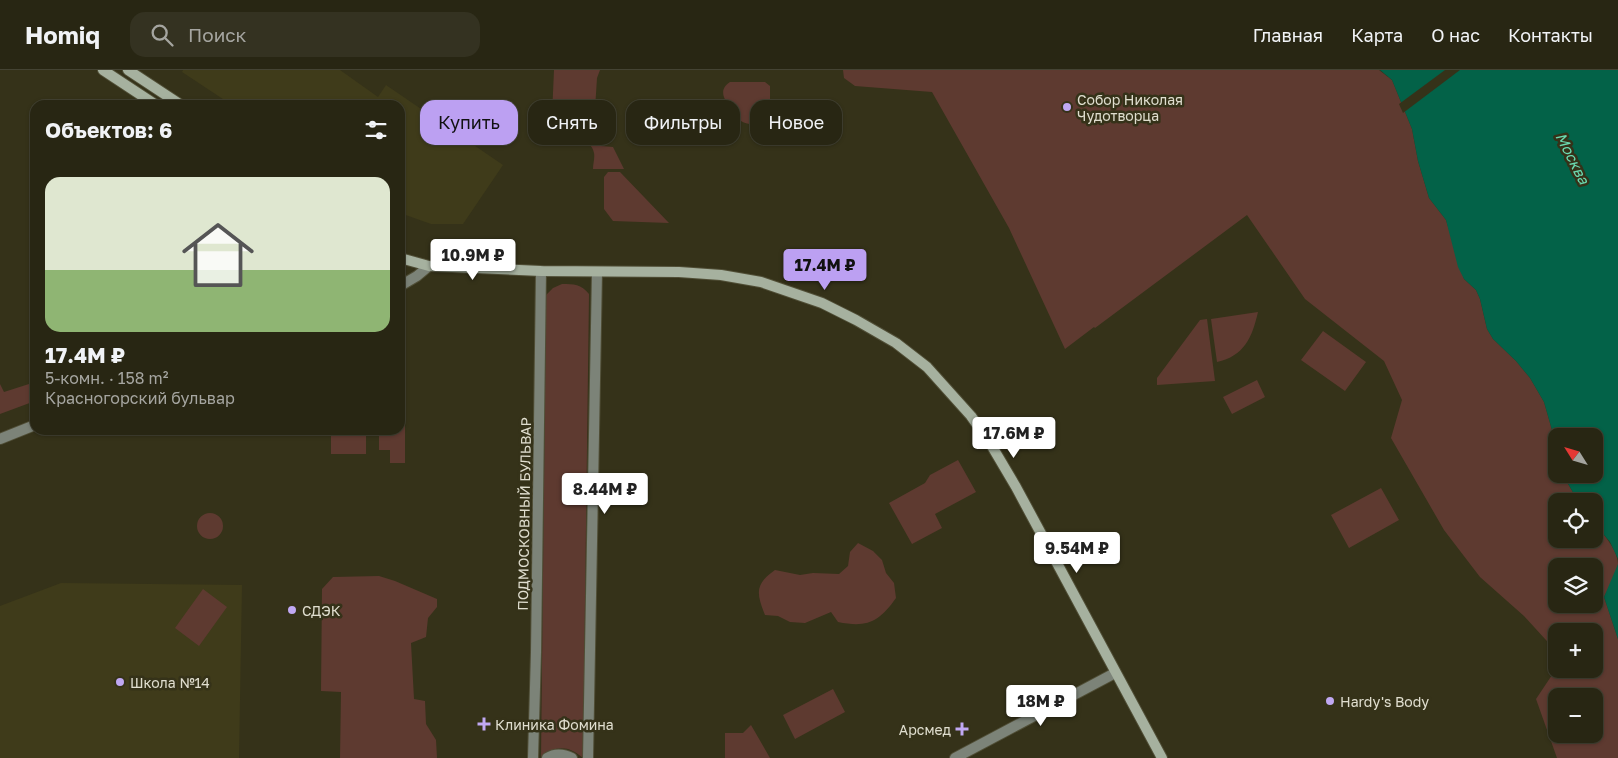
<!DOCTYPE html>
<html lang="ru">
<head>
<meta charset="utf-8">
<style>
	body { margin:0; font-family:"Golos Text",sans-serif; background:#343221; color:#f1f3f6; height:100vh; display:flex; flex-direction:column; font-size:19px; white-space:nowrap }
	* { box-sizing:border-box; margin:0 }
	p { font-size:16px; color:#a5a5a0 }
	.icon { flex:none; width:28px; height:28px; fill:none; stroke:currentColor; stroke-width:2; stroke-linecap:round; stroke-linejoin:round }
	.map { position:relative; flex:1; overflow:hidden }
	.drawer { position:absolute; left:30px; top:30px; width:375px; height:335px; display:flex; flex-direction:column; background:#282613; border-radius:15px; box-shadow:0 1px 4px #0004,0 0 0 1px #444333 }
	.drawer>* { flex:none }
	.hud { position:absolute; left:420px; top:30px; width:475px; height:45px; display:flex; gap:10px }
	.needle { width:32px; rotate:307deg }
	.fabs { position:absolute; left:1548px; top:358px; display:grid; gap:10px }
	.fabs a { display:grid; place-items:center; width:55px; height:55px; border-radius:10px; background:#282613; box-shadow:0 1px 4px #0004,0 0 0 1px #444333; font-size:25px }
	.price { position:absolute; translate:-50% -42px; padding:0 11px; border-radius:5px; background:#fff; color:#222; font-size:16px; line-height:32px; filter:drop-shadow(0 1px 2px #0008) }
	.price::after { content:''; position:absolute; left:50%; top:30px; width:15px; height:11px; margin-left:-8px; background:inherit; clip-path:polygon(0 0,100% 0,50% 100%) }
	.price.on { background:#bca0f2; color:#111 }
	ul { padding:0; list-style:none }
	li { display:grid; align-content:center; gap:10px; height:265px; padding:0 15px }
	li span { display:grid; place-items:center; height:155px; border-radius:15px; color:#555 }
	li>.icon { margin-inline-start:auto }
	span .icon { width:90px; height:90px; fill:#fffc; stroke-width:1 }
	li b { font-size:21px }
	h2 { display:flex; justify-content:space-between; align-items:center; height:60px; padding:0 15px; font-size:21px }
	.pill { padding:0 18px; border-radius:15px; background:#282613; box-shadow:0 1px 4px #0004,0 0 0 1px #444333; font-size:18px; line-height:45px }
	.pill.on { background:#bca0f2; color:#111 }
	header { display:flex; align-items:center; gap:30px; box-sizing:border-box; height:70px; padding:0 25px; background:#282613; border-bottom:1px solid #444333 }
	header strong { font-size:24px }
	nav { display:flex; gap:28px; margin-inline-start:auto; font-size:18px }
	.search { width:350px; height:45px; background:#343221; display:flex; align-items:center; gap:12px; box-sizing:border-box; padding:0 18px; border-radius:15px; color:#a5a5a0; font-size:19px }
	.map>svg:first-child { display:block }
</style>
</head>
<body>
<header>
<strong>Homiq</strong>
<div class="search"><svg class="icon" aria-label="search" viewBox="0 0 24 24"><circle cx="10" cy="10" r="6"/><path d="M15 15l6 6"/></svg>Поиск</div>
<nav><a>Главная</a><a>Карта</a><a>О нас</a><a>Контакты</a></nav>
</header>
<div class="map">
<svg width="1618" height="688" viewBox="0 0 1618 688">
	<rect width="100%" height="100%" fill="#353219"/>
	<path fill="#3f3b1a" d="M 183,0 L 340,0 L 378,27 L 386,15 L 503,95 L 463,154 L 431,154 L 400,143 L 400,35 L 232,35 L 182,2 Z
		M 61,513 L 242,515 L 239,688 L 0,688 L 0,536 Z"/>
	<path fill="#5e3a30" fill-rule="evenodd" d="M 554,0 L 600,0 L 597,8 L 594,55 L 601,76 L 613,77 L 624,99 L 593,99 C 593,94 595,88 594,83 C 591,65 564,70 551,69 Z
		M 843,0 L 1379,0 L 1392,10 L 1412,59 L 1418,91 L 1429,128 L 1446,150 L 1464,209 L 1476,220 L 1480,229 L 1487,259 L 1493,269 L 1516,291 L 1530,308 L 1544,332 L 1556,374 L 1556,404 L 1565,404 L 1567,412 L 1578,431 L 1556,431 L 1556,469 L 1594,469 L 1594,453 C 1602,462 1618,480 1618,494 C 1617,505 1609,517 1604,527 L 1618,569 L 1618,688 L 1557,688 L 1536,629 L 1552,605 L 1556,588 L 1556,599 L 1594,599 L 1594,561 L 1556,561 L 1556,581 L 1524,546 L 1480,507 L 1444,460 L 1391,368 L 1402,330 L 1384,291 L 1305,229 L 1247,145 L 1095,258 L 1094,257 L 1065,279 L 1009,158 L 932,22 L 855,16 L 844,8 ZM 1556,496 L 1594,496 L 1594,534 L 1556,534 ZM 1556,626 L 1594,626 L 1594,664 L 1556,664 Z
		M 730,12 L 765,12 L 770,16 L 770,47 C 765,56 749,56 741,51 C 736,48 734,43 731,39 C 724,29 718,20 730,12 Z
		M 608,102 L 620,102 L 669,153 L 613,151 L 604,139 L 604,107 Z
		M 562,214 C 574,214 581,214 589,224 L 583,688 C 568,675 555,675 541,688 L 546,225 L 553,218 Z
		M 1258,242 C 1252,268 1244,286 1217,292 L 1211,249 Z
		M 1207,249 L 1215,311 L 1157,315 L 1157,308 L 1200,250 Z
		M 1323,261 L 1366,292 L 1345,321 L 1301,290 Z
		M 1257,310 L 1265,327 L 1232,344 L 1223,327 Z
		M 0,314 L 4,322 L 29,314 L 31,318 L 35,317 L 35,331 L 0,344 Z
		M 400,344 L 405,344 L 405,393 L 390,393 L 390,380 L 379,380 L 379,360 L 400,360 Z
		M 331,362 L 366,362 L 366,384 L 331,384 Z
		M 958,390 L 976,422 L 935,444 L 942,458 L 912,474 L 889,433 L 925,413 L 930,405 Z
		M 1381,418 L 1399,450 L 1349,478 L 1331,445 Z
		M197 456a13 13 0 1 1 26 0a13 13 0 1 1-26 0Z
		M 858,473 L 873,481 L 882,490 L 886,503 L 894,513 L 896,528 C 879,552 867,558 838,552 L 831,542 L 805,553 L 790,552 L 778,546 L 765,545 C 756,523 755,514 775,500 L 800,505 L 813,503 L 839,504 L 848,496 L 850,482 Z
		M 379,506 L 395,511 L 437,529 L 437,537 L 428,548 L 426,567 L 411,573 L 414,629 L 425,631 L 426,654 L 436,670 L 437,688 L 340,688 L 341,622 L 321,621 L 322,519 L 333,507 Z
		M 203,519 L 227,537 L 199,576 L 175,558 Z
		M 833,619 L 845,642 L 795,669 L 783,645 Z
		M 751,655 L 770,688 L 725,688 L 725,663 L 743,663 Z"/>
	<path fill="#036248" d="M 1380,0 L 1618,0 L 1618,489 L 1610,472 L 1594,453 L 1594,431 L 1578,431 L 1567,412 L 1565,404 L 1594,404 L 1594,366 L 1556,366 L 1556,374 L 1544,332 L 1530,308 L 1516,291 L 1493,269 L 1487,259 L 1480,229 L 1476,220 L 1464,209 L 1458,197 L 1446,150 L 1429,128 L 1418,91 L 1412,59 L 1392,10 Z
		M 1618,494 L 1618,569 L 1604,527 Z"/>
	<path fill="#353219" d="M 1445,0 L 1460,0 L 1403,43 L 1399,34 Z"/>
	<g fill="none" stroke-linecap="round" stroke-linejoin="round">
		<defs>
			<path id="minor" d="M 547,688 C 555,683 564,684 572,688
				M 955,688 L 1115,603"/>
			<path id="tertiary" d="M 400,216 L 417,206 L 429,196
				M 0,369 L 35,355
				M 533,688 L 536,582 L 541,201
				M 588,688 L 597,202"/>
			<path id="secondary" d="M 103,0 L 156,35
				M 128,0 L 181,35
				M 400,188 L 429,196 L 541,201 L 679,202 L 721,205 L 761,212 L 822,233 L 856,250 L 896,273 L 927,297 L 971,346 L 990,373 L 1016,417 L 1162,688"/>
		</defs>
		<use href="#minor" stroke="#504e36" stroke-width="12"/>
		<use href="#tertiary" stroke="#504e36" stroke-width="12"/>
		<use href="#secondary" stroke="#504e36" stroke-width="12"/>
		<use href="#minor" stroke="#7c8378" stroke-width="10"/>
		<use href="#tertiary" stroke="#7c8378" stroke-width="10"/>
		<use href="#secondary" stroke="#a6b19f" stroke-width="10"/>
	</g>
	<g fill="#c0a8f3" stroke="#353219" stroke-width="2">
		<circle cx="1067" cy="37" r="5"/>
		<circle cx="292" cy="540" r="5"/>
		<circle cx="120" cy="612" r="5"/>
		<circle cx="1330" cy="631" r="5"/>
		<path d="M481.5 646.5h5v5h5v5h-5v5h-5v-5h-5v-5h5z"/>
		<path d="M959.5 651.5h5v5h5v5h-5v5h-5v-5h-5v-5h5z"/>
	</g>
	<g text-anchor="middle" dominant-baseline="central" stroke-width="5" stroke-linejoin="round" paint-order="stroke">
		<g font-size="14" fill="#e0decf" stroke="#353219" text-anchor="start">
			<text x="1077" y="29">Собор Николая<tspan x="1077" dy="16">Чудотворца</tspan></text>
			<text x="302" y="540">СДЭК</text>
			<text x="130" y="612">Школа №14</text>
			<text x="1340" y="631">Hardy's Body</text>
			<text x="495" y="654">Клиника Фомина</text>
			<text x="951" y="659" text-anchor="end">Арсмед</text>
		</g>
		<g font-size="14" fill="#e0decf" stroke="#353219">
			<text transform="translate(524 444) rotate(-89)">ПОДМОСКОВНЫЙ БУЛЬВАР</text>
		</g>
		<g font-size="15" font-style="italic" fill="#6bdbb1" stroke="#353219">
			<text transform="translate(1573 88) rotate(63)">Москва</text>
		</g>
	</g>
</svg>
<div class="fabs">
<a><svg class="needle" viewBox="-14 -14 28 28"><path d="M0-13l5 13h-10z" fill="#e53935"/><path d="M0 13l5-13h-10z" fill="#a5a5a0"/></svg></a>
<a><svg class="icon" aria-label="locate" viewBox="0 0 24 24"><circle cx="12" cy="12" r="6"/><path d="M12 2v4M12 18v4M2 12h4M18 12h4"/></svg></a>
<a><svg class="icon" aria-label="layers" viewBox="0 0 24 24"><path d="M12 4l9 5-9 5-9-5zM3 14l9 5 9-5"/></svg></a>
<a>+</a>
<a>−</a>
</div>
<b class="price" style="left:473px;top:211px">10.9M ₽</b>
<b class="price on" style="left:825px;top:221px">17.4M ₽</b>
<b class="price" style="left:1014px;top:389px">17.6M ₽</b>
<b class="price" style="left:605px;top:445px">8.44M ₽</b>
<b class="price" style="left:1077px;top:504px">9.54M ₽</b>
<b class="price" style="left:1041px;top:657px">18M ₽</b>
<div class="hud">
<a class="pill on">Купить</a>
<a class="pill">Снять</a>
<a class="pill">Фильтры</a>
<a class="pill">Новое</a>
</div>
<section class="drawer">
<h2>Объектов: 6<svg class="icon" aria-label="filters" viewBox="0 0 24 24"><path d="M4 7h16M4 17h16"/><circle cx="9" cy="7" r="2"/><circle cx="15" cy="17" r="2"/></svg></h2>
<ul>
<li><span style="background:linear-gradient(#dfe7d0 60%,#8fb573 0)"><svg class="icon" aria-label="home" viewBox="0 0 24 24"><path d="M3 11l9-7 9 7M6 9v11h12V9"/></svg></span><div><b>17.4M ₽</b><p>5-комн. · 158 m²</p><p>Красногорский бульвар</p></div></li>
</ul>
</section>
</div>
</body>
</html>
